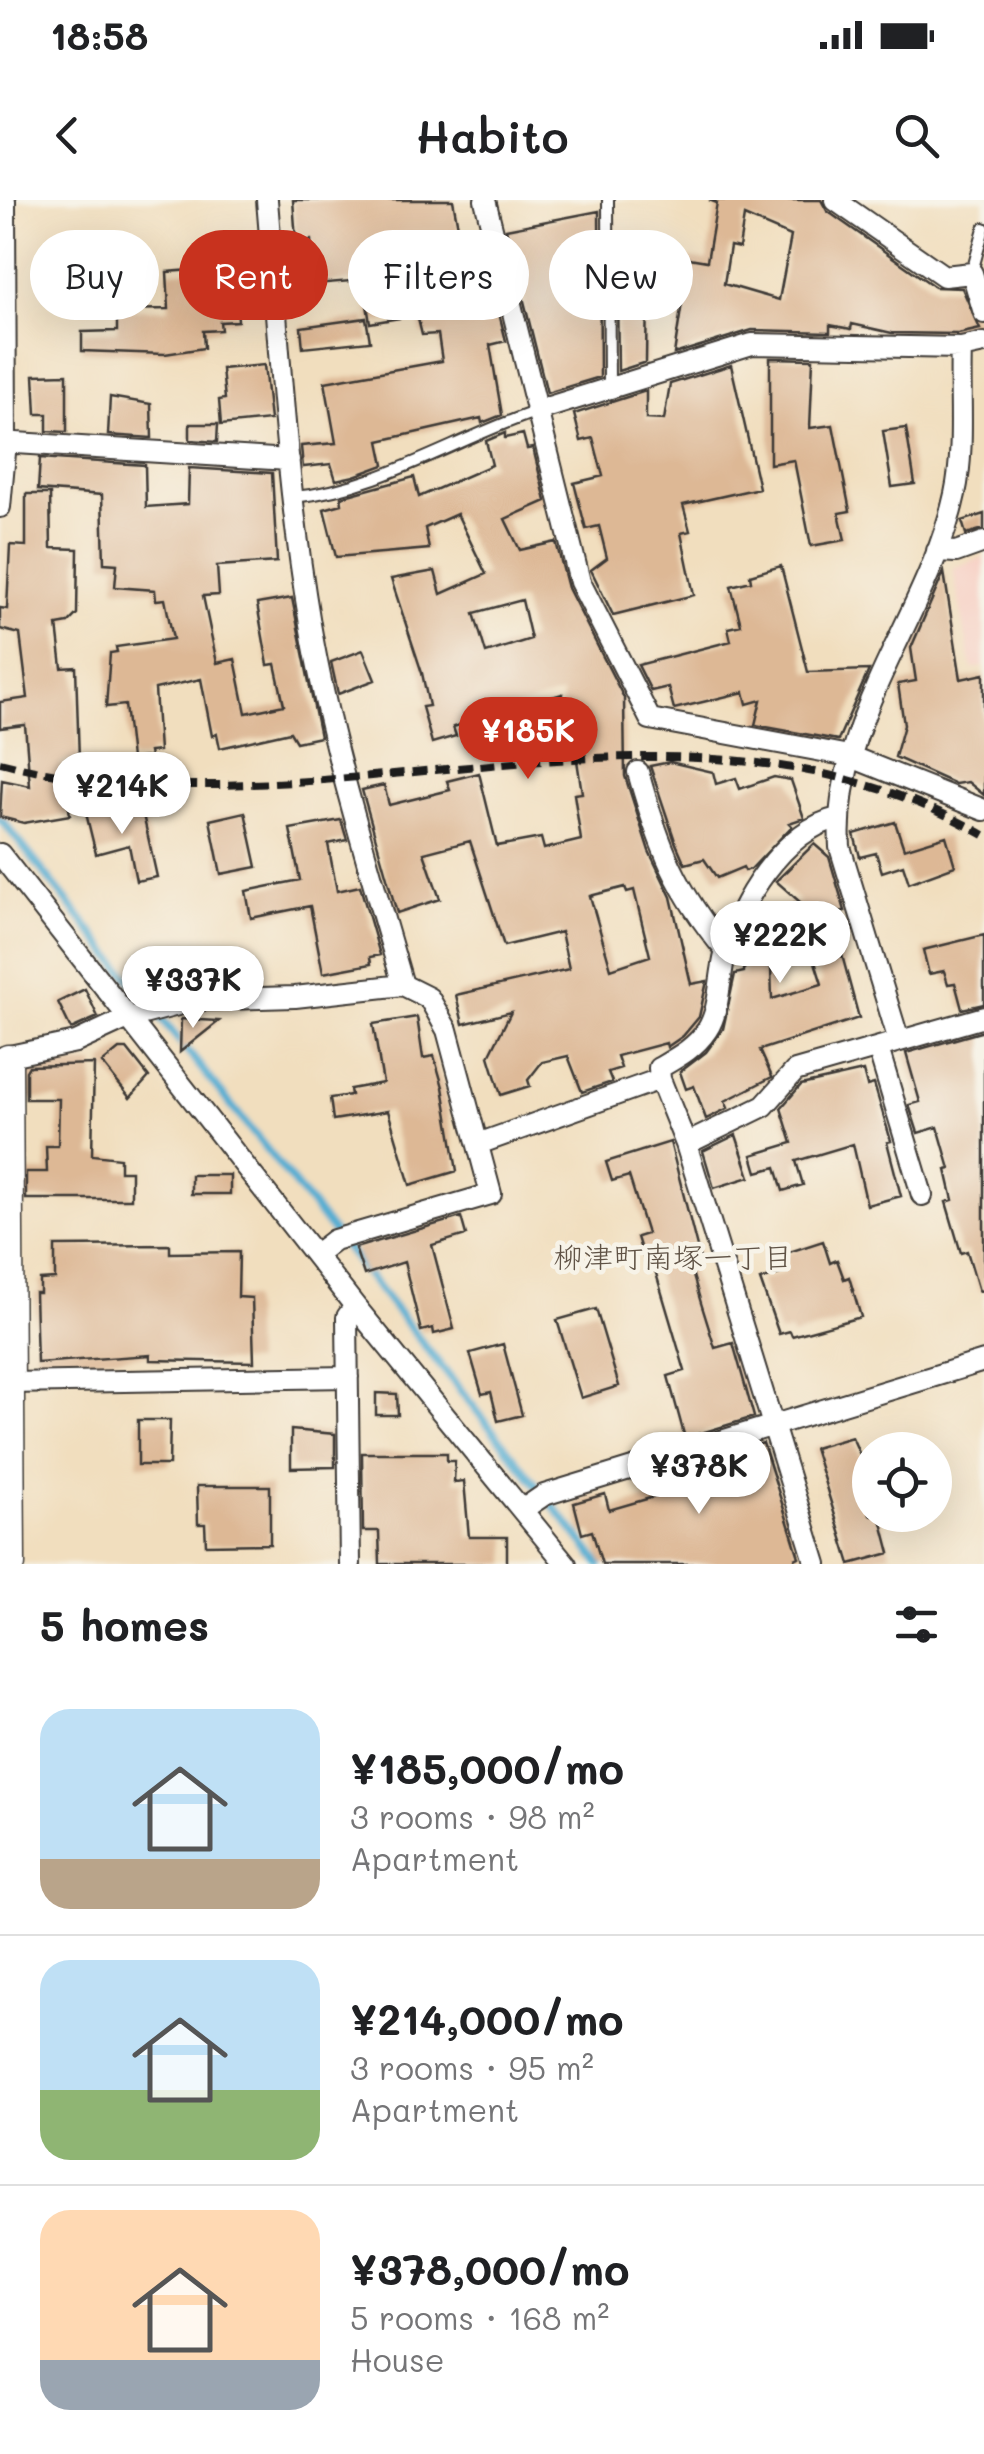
<!DOCTYPE html>
<html lang="en">
<head>
<meta charset="utf-8">
<style>
	body { margin:0; font-family:Mali,"Klee One",sans-serif; background:#f2f2f2; color:#202124; height:100vh; display:flex; flex-direction:column; font-size:38px; white-space:nowrap }
	* { box-sizing:border-box; margin:0 }
	p { font-size:32px; color:#757577 }
	.icon { flex:none; width:55px; height:55px; fill:none; stroke:currentColor; stroke-width:2; stroke-linecap:round; stroke-linejoin:round }
	.map { position:relative; height:1364px; overflow:hidden }
	.side { display:flex; flex-direction:column; background:#fff; flex:1 }
	.side>* { flex:none }
	.hud { position:absolute; left:30px; top:30px; width:925px; height:90px; display:flex; gap:20px }
	.buttons { position:absolute; left:852px; top:1232px; display:grid; gap:20px }
	.buttons a { display:grid; place-items:center; width:100px; height:100px; border-radius:50%; background:#fff; box-shadow:0 10px 40px #0002; font-size:50px }
	.price { position:absolute; translate:-50% -85px; padding:0 22px; border-radius:35px; background:#fff; color:#222; font-size:32px; line-height:65px; filter:drop-shadow(0 2px 5px #0008) }
	.price::after { content:''; position:absolute; left:50%; top:60px; width:30px; height:22px; margin-left:-15px; background:inherit; clip-path:polygon(0 0,100% 0,50% 100%) }
	.price.selected { background:#c8321e; color:#fff }
	ul { padding:0; list-style:none }
	li { display:flex; align-items:center; gap:30px; height:250px; padding:0 40px }
	li+li { border-top:2px solid #e0e0e0 }
	li span { display:grid; place-items:center; flex:none; width:280px; height:200px; border-radius:30px; color:#555 }
	li>.icon { margin-inline-start:auto }
	span .icon { width:120px; height:120px; fill:#fffc; stroke-width:1 }
	li b { font-size:42px }
	h2 { display:flex; justify-content:space-between; align-items:center; height:120px; padding:0 40px; font-size:42px }
	.chip { padding:0 35px; border-radius:45px; background:#fff; box-shadow:0 10px 40px #0002; font-size:35px; line-height:90px }
	.chip.selected { background:#c8321e; color:#fff }
	.status { display:flex; justify-content:space-between; align-items:center; height:70px; padding:0 50px; background:#fff; direction:ltr }
	.status svg { height:28px; fill:currentColor }
	header { display:flex; justify-content:space-between; align-items:center; height:130px; padding:0 40px; background:#fff; font-size:45px; font-weight:600 }
	.map>svg:first-child { display:block }
</style>
</head>
<body>
<div class="status"><b>18:58</b><svg viewBox="0 0 49 12"><path d="M0 12V9h3v3zM5 12V6h3v6zM10 12V3h3v9zM15 12V0h3v12zM26 1h20v11H26zM47 4h2v5h-2z"/></svg></div>
<header><svg class="icon" aria-label="back" viewBox="0 0 24 24"><path d="M15 5l-7 7 7 7"/></svg>Habito<svg class="icon" aria-label="search" viewBox="0 0 24 24"><circle cx="10" cy="10" r="6"/><path d="M15 15l6 6"/></svg></header>
<div class="map">
<svg width="984" height="1364" viewBox="0 0 984 1364">
	<rect width="100%" height="100%" fill="#f7f3e8"/>
	<filter id="ink" filterUnits="userSpaceOnUse"><feTurbulence type="fractalNoise" baseFrequency=".01" numOctaves="2"/><feDisplacementMap in="SourceGraphic" scale="20" xChannelSelector="R" yChannelSelector="G"/><feConvolveMatrix kernelMatrix="1 2 1 2 8 2 1 2 1" color-interpolation-filters="sRGB"/></filter>
	<filter id="wash" filterUnits="userSpaceOnUse"><feTurbulence type="fractalNoise" baseFrequency=".0048" numOctaves="4" result="noise"/><feDisplacementMap in="SourceGraphic" scale="40" xChannelSelector="R" yChannelSelector="G"/><feGaussianBlur stdDeviation="2.25" result="paint"/><feColorMatrix in="noise" values="0 0 0 0 0 0 0 0 0 0 0 0 0 0 0 0 0 1.4 0 .05"/><feComposite in="paint" operator="in"/></filter>
	<g filter="url(#wash)">
		<rect width="100%" height="100%" fill="#f1debe"/>
		<path fill="#f7d1c6" d="M 984,357 L 984,467 L 972,469 L 953,368 Z"/>
		<g fill="none" stroke-linecap="round" stroke-linejoin="round">
			<path stroke="#55add2" stroke-width="8" d="M 0,618 L 600,1364"/>
		</g>
		<g id="blocks">
			<path fill="#ddb895" fill-rule="evenodd" d="M 293,0 L 453,0 L 460,38 L 479,34 L 506,141 L 490,145 L 502,215 L 482,223 L 481,218 L 379,241 L 384,265 L 354,276 L 336,280 L 331,264 L 303,267 L 301,246 L 336,243 L 325,182 L 442,161 L 438,134 L 422,135 L 417,115 L 370,123 L 363,80 L 315,84 L 311,40 L 296,41 Z
				M 709,0 L 821,0 L 827,11 L 935,87 L 962,88 L 980,129 L 958,134 L 892,133 L 852,124 L 851,129 L 830,125 L 830,132 L 752,130 L 674,154 L 689,58 L 707,61 L 717,3 ZM 744,16 L 791,36 L 779,100 L 724,84 L 730,46 L 739,48 Z
				M 599,11 L 600,177 L 547,193 L 506,29 Z
				M 252,46 L 261,102 L 237,105 L 238,121 L 220,122 L 221,130 L 203,131 L 204,148 L 165,154 L 82,151 L 82,132 L 117,131 L 117,110 L 169,109 L 167,72 L 230,67 L 227,50 Z
				M 617,87 L 647,87 L 646,162 L 618,171 Z
				M 366,118 L 370,141 L 303,148 L 301,127 Z
				M 770,158 L 813,159 L 810,228 L 833,225 L 850,311 L 839,313 L 845,340 L 811,346 L 794,260 L 770,264 Z
				M 264,165 L 270,220 L 221,225 L 219,200 L 225,199 L 222,169 Z
				M 731,165 L 759,288 L 683,305 L 690,331 L 681,333 L 694,395 L 613,415 L 591,370 L 607,358 L 599,326 L 586,329 L 574,283 L 603,276 L 593,238 L 581,241 L 574,214 L 646,191 L 646,219 L 664,220 L 670,184 Z
				M 67,174 L 67,232 L 47,231 L 47,214 L 36,214 L 34,175 Z
				M 110,197 L 151,204 L 152,238 L 108,235 Z
				M 190,224 L 218,224 L 217,242 L 190,240 Z
				M 906,228 L 915,284 L 892,287 L 883,231 Z
				M 505,233 L 505,238 L 523,234 L 527,249 L 533,248 L 546,301 L 505,319 L 520,350 L 556,342 L 568,388 L 624,498 L 625,576 L 649,651 L 671,697 L 691,784 L 707,781 L 699,817 L 683,836 L 667,847 L 666,843 L 617,856 L 621,868 L 608,872 L 612,882 L 582,892 L 568,856 L 542,862 L 528,880 L 530,886 L 501,895 L 489,856 L 511,812 L 463,824 L 456,795 L 569,769 L 561,732 L 504,746 L 470,641 L 424,653 L 440,699 L 397,713 L 362,590 L 384,585 L 389,605 L 450,590 L 447,581 L 479,573 L 497,646 L 541,638 L 544,649 L 581,640 L 574,594 L 582,593 L 573,534 L 558,535 L 562,494 L 453,527 L 456,536 L 432,543 L 422,507 L 429,506 L 422,473 L 391,379 L 435,371 L 441,394 L 486,374 L 457,314 L 425,328 L 429,349 L 336,357 L 324,309 L 342,304 L 341,297 L 414,277 L 419,297 L 492,265 L 486,241 ZM 522,400 L 531,439 L 486,453 L 474,413 ZM 625,687 L 627,692 L 634,690 L 650,756 L 611,769 L 590,696 Z
				M 40,258 L 145,265 L 146,307 L 188,304 L 189,268 L 272,273 L 277,362 L 217,366 L 219,395 L 203,396 L 217,463 L 235,459 L 246,513 L 284,505 L 275,464 L 268,465 L 257,404 L 292,398 L 320,537 L 296,542 L 290,532 L 220,548 L 217,534 L 212,536 L 201,479 L 155,489 L 159,551 L 149,552 L 150,557 L 131,559 L 125,505 L 106,507 L 110,453 L 117,452 L 116,447 L 173,439 L 165,399 L 156,400 L 155,390 L 115,387 L 117,364 L 104,363 L 102,295 L 38,290 Z
				M 26,294 L 50,294 L 51,348 L 78,349 L 77,414 L 68,423 L 57,425 L 62,468 L 76,467 L 79,560 L 62,562 L 70,615 L 24,623 L 0,617 L 2,580 L 30,586 L 25,525 L 0,528 L 0,502 L 28,498 L 20,434 L 0,429 L 0,408 L 7,409 L 10,345 L 26,346 Z
				M 984,314 L 984,329 L 966,334 L 962,321 Z
				M 781,366 L 808,472 L 869,470 L 838,540 L 755,525 L 761,500 L 747,504 L 744,492 L 674,509 L 668,487 L 651,491 L 638,465 L 731,441 L 728,428 L 741,425 L 731,386 L 751,381 L 750,375 Z
				M 944,372 L 961,479 L 984,474 L 984,595 L 968,582 L 955,584 L 895,557 L 904,525 L 898,484 L 916,481 L 911,448 Z
				M 363,450 L 375,480 L 338,494 L 331,462 Z
				M 670,562 L 713,572 L 716,584 L 736,578 L 740,589 L 774,577 L 791,580 L 804,618 L 789,623 L 792,626 L 751,669 L 745,671 L 743,667 L 717,678 L 704,659 L 685,664 L 675,641 L 650,566 Z
				M 112,601 L 116,617 L 142,610 L 157,677 L 136,681 L 129,645 L 96,654 L 85,609 Z
				M 245,612 L 257,667 L 221,674 L 210,620 Z
				M 341,620 L 347,640 L 328,644 L 337,691 L 360,686 L 380,755 L 370,757 L 371,764 L 323,773 L 310,706 L 251,718 L 246,691 L 300,680 L 290,629 Z
				M 895,622 L 904,649 L 946,636 L 955,666 L 909,683 L 903,665 L 882,672 L 876,653 L 860,657 L 854,634 Z
				M 814,644 L 829,657 L 845,711 L 838,712 L 844,731 L 836,733 L 859,818 L 760,850 L 772,877 L 725,901 L 728,908 L 706,919 L 694,886 L 686,889 L 680,872 L 706,852 L 723,829 L 735,774 L 744,772 L 746,736 L 754,726 L 756,713 L 785,712 L 784,707 L 800,702 L 776,681 ZM 803,724 L 822,784 L 772,799 L 770,733 Z
				M 984,735 L 984,804 L 962,809 L 955,783 L 948,784 L 944,771 L 929,774 L 923,750 Z
				M 85,789 L 98,817 L 71,829 L 58,802 Z
				M 417,817 L 423,858 L 434,856 L 443,887 L 457,971 L 410,985 L 388,911 L 333,920 L 330,898 L 351,895 L 350,889 L 383,883 L 373,824 Z
				M 181,819 L 219,821 L 180,852 Z
				M 984,831 L 984,1090 L 979,1091 L 967,1051 L 961,1053 L 946,1002 L 953,1000 L 946,970 L 950,969 L 938,927 L 918,933 L 909,905 L 920,902 L 906,853 Z
				M 119,849 L 127,849 L 149,877 L 130,898 L 102,863 Z
				M 94,864 L 92,955 L 120,958 L 120,971 L 131,971 L 131,999 L 26,999 L 26,972 L 47,972 L 46,946 L 58,946 L 59,899 L 26,899 L 26,871 L 29,866 Z
				M 863,871 L 867,886 L 874,884 L 891,941 L 887,942 L 901,996 L 867,1005 L 853,944 L 796,961 L 803,985 L 783,991 L 776,967 L 757,972 L 752,955 L 792,943 L 781,908 L 801,885 Z
				M 736,935 L 750,977 L 714,988 L 703,951 Z
				M 670,942 L 700,1059 L 689,1062 L 701,1103 L 715,1148 L 733,1143 L 754,1217 L 685,1238 L 668,1176 L 685,1171 L 655,1070 L 648,1072 L 637,1037 L 647,1034 L 629,976 L 612,981 L 606,962 Z
				M 191,975 L 230,975 L 230,994 L 191,994 Z
				M 461,1017 L 466,1035 L 432,1045 L 454,1129 L 434,1134 L 433,1128 L 421,1131 L 404,1062 L 364,1075 L 355,1048 Z
				M 823,1041 L 830,1063 L 837,1060 L 844,1079 L 849,1077 L 861,1117 L 792,1136 L 790,1131 L 779,1134 L 760,1080 L 783,1073 L 787,1068 L 783,1054 Z
				M 170,1045 L 170,1053 L 239,1052 L 238,1097 L 252,1098 L 254,1162 L 150,1160 L 150,1155 L 37,1163 L 35,1093 L 40,1093 L 40,1080 L 55,1079 L 55,1046 Z
				M 596,1109 L 619,1186 L 581,1198 L 557,1120 Z
				M 503,1144 L 522,1215 L 498,1221 L 491,1192 L 482,1194 L 470,1153 Z
				M 376,1193 L 397,1194 L 398,1215 L 376,1215 Z
				M 138,1220 L 170,1220 L 169,1265 L 138,1265 Z
				M 291,1230 L 335,1234 L 335,1267 L 291,1268 Z
				M 852,1237 L 865,1266 L 870,1315 L 880,1315 L 890,1353 L 850,1364 L 814,1248 Z
				M 763,1243 L 799,1357 L 795,1359 L 796,1364 L 602,1364 L 592,1331 L 582,1334 L 574,1303 L 605,1294 L 609,1310 L 657,1296 L 667,1289 L 662,1273 Z
				M 362,1253 L 447,1253 L 447,1261 L 455,1261 L 454,1282 L 464,1281 L 469,1337 L 507,1337 L 507,1364 L 380,1364 L 379,1331 L 363,1331 Z
				M 197,1286 L 270,1286 L 270,1344 L 206,1345 L 205,1324 L 198,1324 Z"/>
		</g>
	</g>
	<g filter="url(#ink)">
		<use href="#blocks" fill-opacity="0" stroke="#3c3934" stroke-width="2.5"/>
		<g fill="none" stroke-linecap="round" stroke-linejoin="round">
			<defs>
				<path id="lane" d="M 608,0 L 609,188
					M 972,72 L 984,28
					M 294,297 C 379,289 455,239 535,212"/>
				<path id="street" d="M 267,0 C 279,141 286,284 310,424 C 331,547 369,666 403,785
					M 485,0 L 580,382 L 650,519 L 849,556 L 984,610
					M 835,0 L 944,76 L 972,73 L 984,113
					M 536,211 L 752,144 L 961,148 L 984,143
					M 0,242 L 289,260
					M 0,307 L 6,242 L 5,0
					M 937,351 L 956,352 L 984,342
					M 638,572 C 659,647 676,691 726,751
					M 0,654 L 355,1106 L 566,1364
					M 899,841 L 840,647 C 832,520 929,414 955,294 C 965,249 959,194 961,148
					M 878,848 L 922,995
					M 0,858 L 76,842 L 128,818 L 197,800 L 295,797 L 403,785 L 429,798 L 447,830 L 491,994 L 334,1040 L 316,1054
					M 660,879 L 686,944 L 816,1364
					M 478,944 L 660,879 L 659,868 C 678,857 695,848 707,830 C 720,811 719,778 725,755 C 738,704 783,630 838,618
					M 686,944 L 764,906 L 795,871 L 984,817
					M 10,1183 L 348,1177
					M 522,1310 L 544,1295 L 984,1161
					M 350,1364 L 347,1117 L 355,1106"/>
				<path id="secondary" d="M 8,859 L 11,1364"/>
			</defs>
			<use href="#lane" stroke="#3c3934" stroke-width="14"/>
			<use href="#street" stroke="#3c3934" stroke-width="24"/>
			<use href="#secondary" stroke="#3c3934" stroke-width="31"/>
			<use href="#lane" stroke="#fff" stroke-width="10"/>
			<use href="#street" stroke="#fff" stroke-width="20"/>
			<use href="#secondary" stroke="#fff" stroke-width="28"/>
			<path stroke="#1c1c1c" stroke-width="8" stroke-dasharray="15 8" stroke-linecap="butt" d="M 0,562 C 323,646 677,460 984,635"/>
		</g>
	</g>
	<g text-anchor="middle" dominant-baseline="central" stroke-width="9" stroke-linejoin="round" paint-order="stroke">
		<g font-size="30" fill="#605346" stroke="#f7f3e8">
			<text x="673" y="1056">柳津町南塚一丁目</text>
		</g>
	</g>
</svg>
<div class="buttons">
<a><svg class="icon" aria-label="locate" viewBox="0 0 24 24"><circle cx="12" cy="12" r="6"/><path d="M12 2v4M12 18v4M2 12h4M18 12h4"/></svg></a>
</div>
<b class="price selected" style="left:528px;top:582px">¥185K</b>
<b class="price" style="left:122px;top:637px">¥214K</b>
<b class="price" style="left:780px;top:786px">¥222K</b>
<b class="price" style="left:193px;top:831px">¥337K</b>
<b class="price" style="left:699px;top:1317px">¥378K</b>
<div class="hud">
<a class="chip">Buy</a>
<a class="chip selected">Rent</a>
<a class="chip">Filters</a>
<a class="chip">New</a>
</div>
</div>
<section class="side">
<h2>5 homes<svg class="icon" aria-label="filters" viewBox="0 0 24 24"><path d="M4 7h16M4 17h16"/><circle cx="9" cy="7" r="2"/><circle cx="15" cy="17" r="2"/></svg></h2>
<ul>
<li><span style="background:linear-gradient(#bfe0f5 75%,#b9a48a 0)"><svg class="icon" aria-label="home" viewBox="0 0 24 24"><path d="M3 11l9-7 9 7M6 9v11h12V9"/></svg></span><div><b>¥185,000/mo</b><p>3 rooms · 98 m²</p><p>Apartment</p></div></li>
<li><span style="background:linear-gradient(#bfe0f5 65%,#8fb573 0)"><svg class="icon" aria-label="home" viewBox="0 0 24 24"><path d="M3 11l9-7 9 7M6 9v11h12V9"/></svg></span><div><b>¥214,000/mo</b><p>3 rooms · 95 m²</p><p>Apartment</p></div></li>
<li><span style="background:linear-gradient(#ffd9b3 75%,#9aa5b1 0)"><svg class="icon" aria-label="home" viewBox="0 0 24 24"><path d="M3 11l9-7 9 7M6 9v11h12V9"/></svg></span><div><b>¥378,000/mo</b><p>5 rooms · 168 m²</p><p>House</p></div></li>
</ul>
</section>
</body>
</html>
